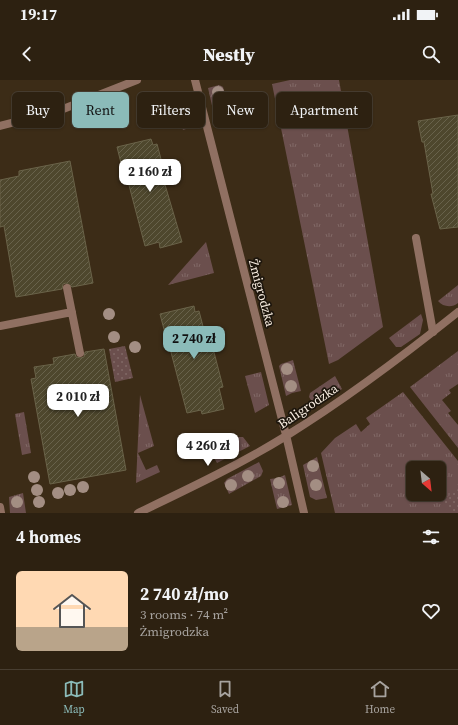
<!DOCTYPE html>
<html lang="en">
<head>
<meta charset="utf-8">
<style>
	body { margin:0; font-family:"Source Serif 4",serif; background:#392e1f; color:#f1f3f6; height:100vh; display:flex; flex-direction:column; font-size:15px; white-space:nowrap }
	* { box-sizing:border-box; margin:0 }
	p { font-size:13px; color:#a7a39f }
	.icon { flex:none; width:22px; height:22px; fill:none; stroke:currentColor; stroke-width:2; stroke-linecap:round; stroke-linejoin:round }
	.map { position:relative; height:433px; overflow:hidden }
	.panel { display:flex; flex-direction:column; background:#2d2111; flex:1 }
	.panel>* { flex:none }
	.banner { position:absolute; left:12px; top:12px; width:434px; height:36px; display:flex; gap:8px }
	.needle { width:26px; rotate:152deg }
	.controls { position:absolute; left:406px; top:381px; display:grid; gap:8px }
	.controls a { display:grid; place-items:center; width:40px; height:40px; border-radius:6px; background:#2d2111; box-shadow:0 1px 3px #0004,0 0 0 1px #483e31; font-size:20px }
	.price { position:absolute; translate:-50% -34px; padding:0 9px; border-radius:8px; background:#fff; color:#222; font-size:13px; line-height:26px; filter:drop-shadow(0 1px 2px #0008) }
	.price::after { content:''; position:absolute; left:50%; top:24px; width:12px; height:9px; margin-left:-6px; background:inherit; clip-path:polygon(0 0,100% 0,50% 100%) }
	.price.on { background:#8bbbb9; color:#111 }
	ul { padding:0; list-style:none }
	li { display:flex; align-items:center; gap:12px; height:100px; padding:0 16px }
	li+li { border-top:1px solid #483e31 }
	li span { display:grid; place-items:center; flex:none; width:112px; height:80px; border-radius:6px; color:#555 }
	li>.icon { margin-inline-start:auto }
	span .icon { width:48px; height:48px; fill:#fffc; stroke-width:1 }
	li b { font-size:17px }
	h2 { display:flex; justify-content:space-between; align-items:center; height:48px; padding:0 16px; font-size:17px }
	.pill { padding:0 14px; border-radius:6px; background:#2d2111; box-shadow:0 1px 3px #0004,0 0 0 1px #483e31; font-size:14px; line-height:36px }
	.pill.on { background:#8bbbb9; color:#111 }
	.status { display:flex; justify-content:space-between; align-items:center; height:28px; padding:0 20px; background:#2d2111; direction:ltr }
	.status svg { height:11px; fill:currentColor }
	header { display:flex; justify-content:space-between; align-items:center; height:52px; padding:0 16px; background:#2d2111; font-size:18px; font-weight:800 }
	.menu { display:flex; justify-content:space-around; align-items:center; height:56px; border-top:1px solid #483e31; background:#2d2111; font-size:11px; color:#a7a39f }
	.menu a { display:grid; justify-items:center; gap:2px }
	.menu .on { color:#8bbbb9 }
	.map>svg:first-child { display:block }
</style>
</head>
<body>
<div class="status"><b>19:17</b><svg viewBox="0 0 49 12"><path d="M0 12V9h3v3zM5 12V6h3v6zM10 12V3h3v9zM15 12V0h3v12zM26 1h20v11H26zM47 4h2v5h-2z"/></svg></div>
<header><svg class="icon" aria-label="back" viewBox="0 0 24 24"><path d="M15 5l-7 7 7 7"/></svg>Nestly<svg class="icon" aria-label="search" viewBox="0 0 24 24"><circle cx="10" cy="10" r="6"/><path d="M15 15l6 6"/></svg></header>
<div class="map">
<svg width="458" height="433" viewBox="0 0 458 433">
	<defs>
		<pattern id="grass-tufts" width="24" height="20" patternUnits="userSpaceOnUse"><rect width="24" height="20" fill="#6b4f4d"/><path d="M3 7l-1-3M5 7V3M7 7l1-3M15 17l-1-3M17 17v-4M19 17l1-3" fill="none" stroke="#816966"/></pattern>
		<pattern id="park-dots" width="8" height="8" patternUnits="userSpaceOnUse"><rect width="8" height="8" fill="#6b4f4d"/><path d="M2 2h.1M6 6h.1" fill="none" stroke="#816966" stroke-width="1.8" stroke-linecap="round"/></pattern>
		<pattern id="building-hatch" width="6" height="6" patternUnits="userSpaceOnUse"><rect width="6" height="6" fill="#4e472d"/><path d="M-1 1l2-2M0 6l6-6M5 7l2-2" fill="none" stroke="#68624b"/></pattern>
	</defs>
	<rect width="100%" height="100%" fill="#3c2c17"/>
	<path fill="url(#grass-tufts)" fill-rule="evenodd" d="M 290,0 L 339,0 L 383,247 L 338,280 L 329,284 L 272,4 Z
		M 219,5 L 223,7 L 230,31 L 217,33 L 213,30 L 208,8 Z
		M 190,15 L 197,41 L 195,46 L 183,50 L 175,20 Z
		M 206,162 L 214,193 L 168,205 Z
		M 458,205 L 458,223 C 452,228 443,227 438,221 Z
		M 421,234 L 423,240 L 420,254 L 401,267 L 396,267 L 389,258 Z
		M 458,271 L 458,304 L 449,310 L 451,313 L 442,320 L 451,331 L 448,333 L 458,345 L 458,368 L 410,307 Z
		M 293,280 L 301,311 L 292,313 L 286,316 L 279,286 L 281,284 Z
		M 261,292 L 269,325 L 255,333 L 245,296 Z
		M 335,296 L 342,309 L 315,326 L 309,317 L 310,313 Z
		M 403,312 L 458,381 L 458,433 L 335,433 L 321,373 L 335,358 L 356,344 L 361,352 L 370,344 L 366,338 ZM 413,388 L 439,388 L 439,414 L 413,414 Z
		M 140,315 L 154,366 L 138,373 L 146,390 L 157,385 L 160,392 L 136,403 Z
		M 24,332 L 31,373 L 22,375 L 15,334 Z
		M 237,357 L 243,357 L 250,366 L 217,383 L 211,372 Z
		M 317,377 L 327,418 L 316,420 L 310,417 L 303,385 Z
		M 259,382 L 263,391 L 261,396 L 229,414 L 224,403 L 227,399 Z
		M 285,395 L 292,425 L 277,429 L 270,399 L 278,398 Z
		M 23,413 L 26,433 L 10,433 L 9,417 Z"/>
	<path fill="url(#park-dots)" d="M 125,266 L 133,298 L 115,302 L 109,269 Z
		M 458,409 L 458,433 L 450,433 L 441,422 Z"/>
	<path fill="url(#building-hatch)" stroke="#6a6349" d="M 458,35 L 458,147 L 440,149 L 431,114 L 433,114 L 424,62 L 422,62 L 418,41 Z
		M 151,59 L 153,65 L 157,64 L 166,98 L 163,98 L 182,162 L 160,168 L 159,162 L 145,166 L 125,90 L 123,91 L 117,67 Z
		M 70,81 L 93,203 L 72,207 L 66,203 L 63,204 L 62,209 L 16,217 L 4,146 L 0,147 L 0,100 L 19,96 L 19,91 Z
		M 194,226 L 195,232 L 199,231 L 205,254 L 209,253 L 223,307 L 219,308 L 224,329 L 202,334 L 201,330 L 187,333 L 167,257 L 166,257 L 160,234 Z
		M 104,269 L 126,390 L 50,404 L 31,299 L 36,298 L 34,287 L 54,284 L 53,278 L 75,274 L 76,277 L 81,278 L 84,277 L 85,272 Z"/>
	<g fill="none" stroke-linecap="round" stroke-linejoin="round">
		<path stroke="#907062" stroke-width="8" d="M 416,158 L 433,252
			M 67,208 L 80,273
			M 0,246 L 72,232"/>
		<path stroke="#907062" stroke-width="8" d="M 195,0 L 286,355 L 304,433
			M 0,46 L 58,31 L 137,0
			M 0,427 L 1,433
			M 138,433 C 188,409 239,385 286,356 C 346,319 403,276 458,232"/>
	</g>
	<g fill="#a38e83">
		<circle cx="218" cy="12" r="6"/>
		<circle cx="184" cy="24" r="6"/>
		<circle cx="222" cy="30" r="6"/>
		<circle cx="189" cy="42" r="6"/>
		<circle cx="109" cy="234" r="6"/>
		<circle cx="114" cy="257" r="6"/>
		<circle cx="135" cy="267" r="6"/>
		<circle cx="287" cy="289" r="6"/>
		<circle cx="291" cy="306" r="6"/>
		<circle cx="313" cy="386" r="6"/>
		<circle cx="248" cy="396" r="6"/>
		<circle cx="34" cy="397" r="6"/>
		<circle cx="279" cy="403" r="6"/>
		<circle cx="231" cy="405" r="6"/>
		<circle cx="316" cy="405" r="6"/>
		<circle cx="83" cy="407" r="6"/>
		<circle cx="37" cy="410" r="6"/>
		<circle cx="70" cy="410" r="6"/>
		<circle cx="58" cy="413" r="6"/>
		<circle cx="17" cy="422" r="6"/>
		<circle cx="39" cy="422" r="6"/>
		<circle cx="283" cy="422" r="6"/>
	</g>
	<g text-anchor="middle" dominant-baseline="central" stroke-width="3.5" stroke-linejoin="round" paint-order="stroke">
		<g font-size="13" fill="#f8ede1" stroke="#1d160d">
			<text transform="translate(262 213) rotate(75)">Żmigrodzka</text>
			<text transform="translate(308 326) rotate(-34)">Baligrodzka</text>
		</g>
	</g>
</svg>
<div class="controls">
<a><svg class="needle" viewBox="-14 -14 28 28"><path d="M0-13l5 13h-10z" fill="#e53935"/><path d="M0 13l5-13h-10z" fill="#a7a39f"/></svg></a>
</div>
<b class="price" style="left:150px;top:113px">2 160 zł</b>
<b class="price on" style="left:194px;top:280px">2 740 zł</b>
<b class="price" style="left:78px;top:338px">2 010 zł</b>
<b class="price" style="left:208px;top:387px">4 260 zł</b>
<div class="banner">
<a class="pill">Buy</a>
<a class="pill on">Rent</a>
<a class="pill">Filters</a>
<a class="pill">New</a>
<a class="pill">Apartment</a>
</div>
</div>
<section class="panel">
<h2>4 homes<svg class="icon" aria-label="filters" viewBox="0 0 24 24"><path d="M4 7h16M4 17h16"/><circle cx="9" cy="7" r="2"/><circle cx="15" cy="17" r="2"/></svg></h2>
<ul>
<li><span style="background:linear-gradient(#ffd9b3 70%,#b9a48a 0)"><svg class="icon" aria-label="home" viewBox="0 0 24 24"><path d="M3 11l9-7 9 7M6 9v11h12V9"/></svg></span><div><b>2 740 zł/mo</b><p>3 rooms · 74 m²</p><p>Żmigrodzka</p></div><svg class="icon" aria-label="heart" viewBox="0 0 24 24"><path d="M12 20l-8-8c-3-5 5-10 8-4 3-6 11-1 8 4z"/></svg></li>
</ul>
</section>
<nav class="menu">
<a class="on"><svg class="icon" aria-label="map" viewBox="0 0 24 24"><path d="M3 6l6-2 6 2 6-2v14l-6 2-6-2-6 2zM9 4v14M15 6v14"/></svg>Map</a>
<a><svg class="icon" aria-label="saved" viewBox="0 0 24 24"><path d="M7 4h10v16l-5-4-5 4z"/></svg>Saved</a>
<a><svg class="icon" aria-label="home" viewBox="0 0 24 24"><path d="M3 11l9-7 9 7M6 9v11h12V9"/></svg>Home</a>
</nav>
</body>
</html>
